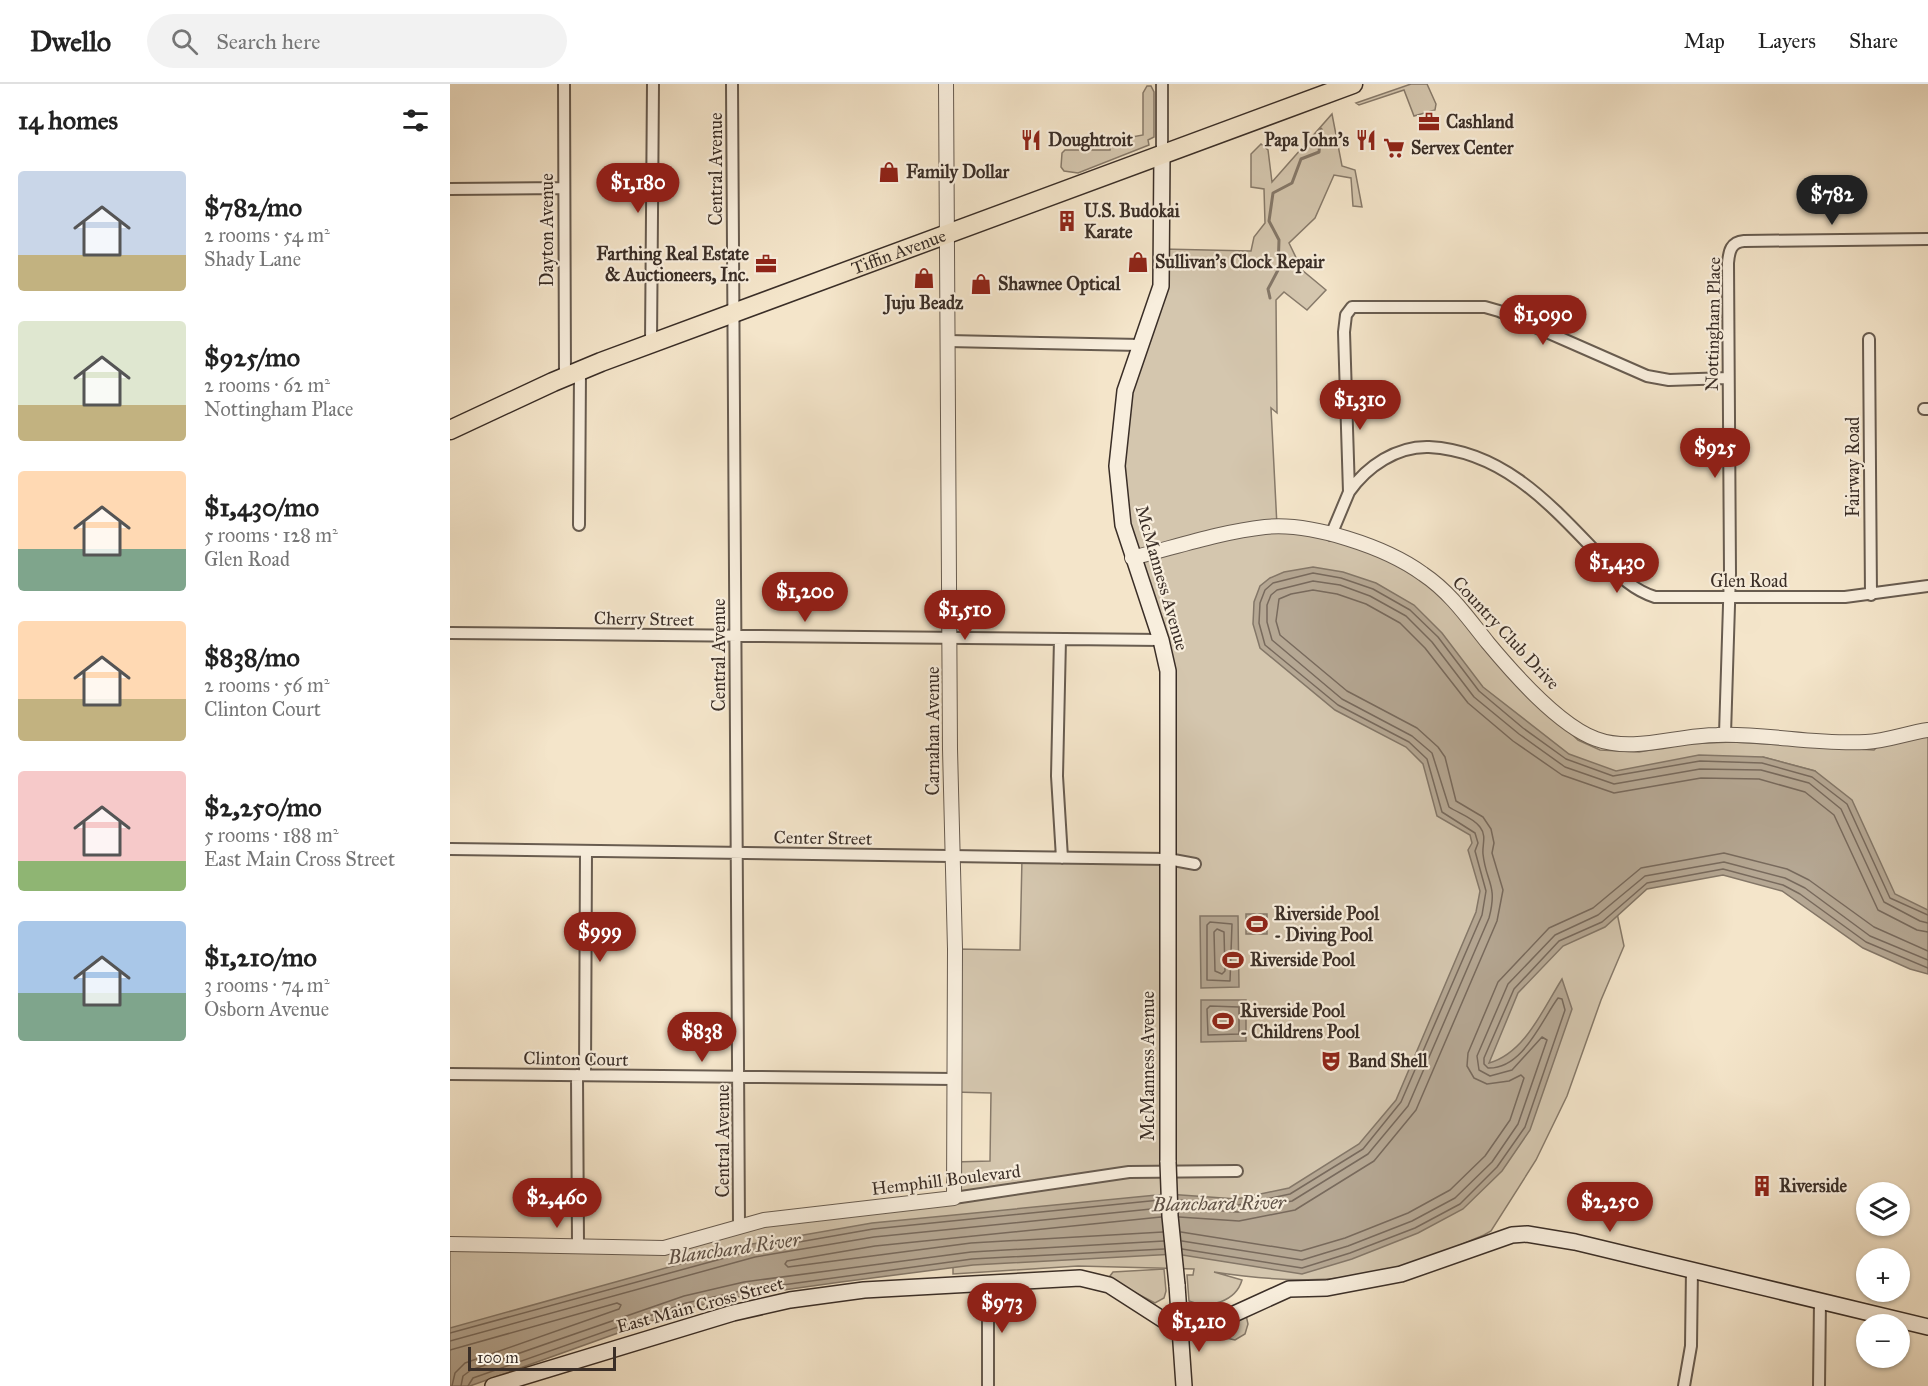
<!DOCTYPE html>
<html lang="en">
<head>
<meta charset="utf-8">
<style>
	body { margin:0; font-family:"IM FELL Great Primer",serif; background:#f2f2f2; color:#222; height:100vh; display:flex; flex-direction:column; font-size:22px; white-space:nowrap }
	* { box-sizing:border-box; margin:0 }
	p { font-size:20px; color:#767676 }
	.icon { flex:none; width:33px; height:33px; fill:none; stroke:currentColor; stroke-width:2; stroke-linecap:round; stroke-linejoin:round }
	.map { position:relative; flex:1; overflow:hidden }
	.details { display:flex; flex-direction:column; background:#fff; width:450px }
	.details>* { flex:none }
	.tools { position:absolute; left:1406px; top:1098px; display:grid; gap:12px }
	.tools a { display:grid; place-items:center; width:54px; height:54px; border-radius:50%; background:#fff; box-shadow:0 2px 4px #0004; font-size:30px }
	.scale { position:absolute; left:18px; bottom:15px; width:148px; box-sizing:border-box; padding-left:6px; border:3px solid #3a2e27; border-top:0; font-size:16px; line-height:21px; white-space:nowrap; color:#3a2e27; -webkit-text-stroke:4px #f8eedd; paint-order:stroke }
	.price { position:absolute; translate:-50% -51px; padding:0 14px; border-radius:21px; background:#8f2418; color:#fff; font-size:20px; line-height:39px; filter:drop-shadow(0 2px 3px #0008) }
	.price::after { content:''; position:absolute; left:50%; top:36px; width:18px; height:14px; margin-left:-9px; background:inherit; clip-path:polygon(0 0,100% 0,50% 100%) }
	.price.active { background:#222; color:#fff }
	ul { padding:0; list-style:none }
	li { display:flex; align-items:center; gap:18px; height:150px; padding:0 18px }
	li span { display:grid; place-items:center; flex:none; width:168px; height:120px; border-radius:6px; color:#555 }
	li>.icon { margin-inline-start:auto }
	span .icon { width:72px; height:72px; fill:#fffc; stroke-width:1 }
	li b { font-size:26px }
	h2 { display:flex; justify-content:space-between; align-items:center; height:72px; padding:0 18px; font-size:26px }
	header { display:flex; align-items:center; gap:36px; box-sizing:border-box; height:84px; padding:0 30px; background:#fff; border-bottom:2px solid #e0e0e0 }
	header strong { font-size:28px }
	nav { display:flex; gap:33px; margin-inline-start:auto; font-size:21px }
	.search { width:420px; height:54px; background:#f2f2f2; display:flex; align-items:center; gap:15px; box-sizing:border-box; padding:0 21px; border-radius:33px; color:#767676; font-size:22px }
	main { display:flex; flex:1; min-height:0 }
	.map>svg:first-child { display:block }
</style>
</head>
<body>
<header>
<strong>Dwello</strong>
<div class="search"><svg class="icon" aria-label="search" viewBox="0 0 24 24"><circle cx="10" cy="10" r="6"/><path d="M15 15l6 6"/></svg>Search here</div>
<nav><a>Map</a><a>Layers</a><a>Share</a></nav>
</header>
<main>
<section class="details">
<h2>14 homes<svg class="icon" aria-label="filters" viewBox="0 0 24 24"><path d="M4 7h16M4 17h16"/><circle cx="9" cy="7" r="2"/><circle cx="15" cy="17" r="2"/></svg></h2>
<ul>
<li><span style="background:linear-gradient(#c9d6e8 70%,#c2b280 0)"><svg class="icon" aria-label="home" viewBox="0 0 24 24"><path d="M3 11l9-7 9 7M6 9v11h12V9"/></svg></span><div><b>$782/mo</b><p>2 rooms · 54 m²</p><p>Shady Lane</p></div></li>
<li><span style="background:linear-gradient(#dfe7d0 70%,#c2b280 0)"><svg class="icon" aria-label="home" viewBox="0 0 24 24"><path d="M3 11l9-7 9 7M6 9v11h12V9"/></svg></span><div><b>$925/mo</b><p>2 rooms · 62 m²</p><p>Nottingham Place</p></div></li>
<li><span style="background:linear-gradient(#ffd9b3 65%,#7fa58c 0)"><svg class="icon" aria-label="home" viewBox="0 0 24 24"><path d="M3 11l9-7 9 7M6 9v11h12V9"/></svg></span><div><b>$1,430/mo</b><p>5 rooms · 128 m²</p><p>Glen Road</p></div></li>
<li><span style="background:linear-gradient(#ffd9b3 65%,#c2b280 0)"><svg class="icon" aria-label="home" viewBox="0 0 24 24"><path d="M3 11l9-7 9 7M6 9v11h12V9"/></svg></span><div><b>$838/mo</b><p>2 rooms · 56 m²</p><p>Clinton Court</p></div></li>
<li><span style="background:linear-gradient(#f6c9c9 75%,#8fb573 0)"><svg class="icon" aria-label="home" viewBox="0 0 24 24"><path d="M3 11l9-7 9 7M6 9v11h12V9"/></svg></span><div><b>$2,250/mo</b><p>5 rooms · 188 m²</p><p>East Main Cross Street</p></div></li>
<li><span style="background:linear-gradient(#a9c7e8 60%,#7fa58c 0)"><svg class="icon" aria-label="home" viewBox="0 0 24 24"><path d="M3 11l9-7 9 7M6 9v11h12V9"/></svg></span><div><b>$1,210/mo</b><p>3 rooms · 74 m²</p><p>Osborn Avenue</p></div></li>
</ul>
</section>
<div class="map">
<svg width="1478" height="1302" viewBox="0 0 1478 1302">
	<rect width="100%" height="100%" fill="#f4e5ca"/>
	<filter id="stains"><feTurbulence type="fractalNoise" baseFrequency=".00333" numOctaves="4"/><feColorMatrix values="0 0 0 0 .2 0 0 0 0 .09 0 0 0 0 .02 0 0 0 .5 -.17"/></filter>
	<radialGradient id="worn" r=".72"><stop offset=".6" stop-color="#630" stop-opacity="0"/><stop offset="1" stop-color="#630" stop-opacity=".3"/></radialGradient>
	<path fill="#d4c6ae" stroke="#877a6a" stroke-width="1.5" d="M 961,0 L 977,0 L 986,20 L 985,26 L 964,32 L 954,6 L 909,21 L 906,19 Z
		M 697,2 L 701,2 L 704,8 L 704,53 L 698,56 L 699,61 L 628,89 L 614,87 L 611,83 L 612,69 L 615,66 L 660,66 L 661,57 L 693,51 L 693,9 Z
		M 882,30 L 892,82 L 905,86 L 912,123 L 903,122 L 901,94 L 884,91 L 865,134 L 839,159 L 852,186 L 876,206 L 857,226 L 834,208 L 826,216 L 827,329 L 821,324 L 827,442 L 872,449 L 975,491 L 1105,634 L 1128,656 L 1150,666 L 1189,668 L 1235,660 L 1282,658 L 1424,666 L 1436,655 L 1478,646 L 1478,844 L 1445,841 L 1365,687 L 1313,673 L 1153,763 L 1174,862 L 1151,916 L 1117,1012 L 1086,1076 L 1041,1147 L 1034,1151 C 1007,1162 980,1175 952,1183 C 889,1200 828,1198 764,1188 L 792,1196 C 786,1217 759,1226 739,1217 L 737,1191 L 743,1191 L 744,1185 L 628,1182 L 503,1190 L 503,1158 L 0,1270 L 0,1160 L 214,1164 L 289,1141 L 504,1114 L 504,1078 L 540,1077 L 541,1009 L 504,1008 L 505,865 L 570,866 L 572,774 L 717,775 L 718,587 L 668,404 L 689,264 L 713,165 L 801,167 L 804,153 L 815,139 L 814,105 L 801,103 L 801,70 L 811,60 L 818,66 L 822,98 Z
		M 714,1185 L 716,1207 L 714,1214 L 705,1219 L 661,1196 L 660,1192 L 663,1188 Z
		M 796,1231 L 798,1240 L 795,1250 L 785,1256 L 776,1254 L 767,1244 Z"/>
	<path fill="#b5a793" stroke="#847768" stroke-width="1.5" d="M 863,483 L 893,488 L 926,499 L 964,521 L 992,549 L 1033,603 L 1119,670 L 1166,687 L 1249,671 L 1313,673 L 1365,687 L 1402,716 L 1445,810 L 1478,826 L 1478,890 L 1460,885 L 1413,864 L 1332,807 L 1273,791 L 1197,805 L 1155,843 L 1113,862 L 1068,909 L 1039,979 C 1075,969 1093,925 1112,895 L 1122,925 L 1080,1046 L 1052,1087 L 1013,1125 L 968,1149 L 902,1175 L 852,1190 L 726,1170 L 523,1181 L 391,1198 L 297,1211 L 238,1224 L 20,1302 L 0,1302 L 0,1244 L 302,1160 L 422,1139 L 717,1110 L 787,1115 L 839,1104 L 909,1060 L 946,1016 L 1026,828 L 1030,807 L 1018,766 L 1022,759 L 1020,751 L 987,732 L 973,680 L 956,663 L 885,626 L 810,564 L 803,540 L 804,518 L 810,502 L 820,494 L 834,488 Z
		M 796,830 L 817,830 L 817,850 L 796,850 Z
		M 750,832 L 788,832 L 789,903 L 751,904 Z
		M 751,916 L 796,916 L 796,957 L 751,958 Z"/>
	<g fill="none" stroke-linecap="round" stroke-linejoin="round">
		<path stroke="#786a5d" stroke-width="1.5" d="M 760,838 L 782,840 L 780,897 L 757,896 L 757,841 Z
			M 767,845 L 774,848 L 775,887 L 772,890 L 765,887 L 764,848 Z
			M 760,922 L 789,923 L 789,950 L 758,951 L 757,925 Z
			M 728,1116 L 788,1121 L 840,1110 L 913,1065 L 951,1018 L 1032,831 L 1036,807 L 1025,767 L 1028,759 L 1025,749 L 992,728 L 977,675 L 959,658 L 888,621 L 815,561 L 809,539 L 810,519 L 815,506 L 823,499 L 863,489 L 891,494 L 923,505 L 960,526 L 988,553 L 1029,607 L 1073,644 L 1116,675 L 1163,692 L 1250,677 L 1312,679 L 1362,693 L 1397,720 L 1440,814 L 1478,831
			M 729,1124 L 788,1128 L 842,1117 L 918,1070 L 958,1022 L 1039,834 C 1048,800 1036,799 1033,770 C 1032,761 1037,752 1030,743 C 1024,734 1008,729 999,723 L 982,669 L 962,652 L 892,615 L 822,556 L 817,538 L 817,521 L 821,511 L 827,506 L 863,497 L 890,501 L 920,512 L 956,532 L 982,558 L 1024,613 L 1069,650 L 1115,683 L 1164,700 L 1250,685 L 1311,686 L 1359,699 L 1391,725 L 1434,818 L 1470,837 L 1478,839
			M 711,1133 L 425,1162 L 337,1177 L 335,1180 L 338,1183 L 521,1159 L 713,1148
			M 729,1133 L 789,1137 L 845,1126 L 924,1077 L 966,1026 L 1047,837 L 1053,806 L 1042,769 L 1044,759 L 1041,745 L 1033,733 L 1006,717 L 995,673 L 988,663 L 967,644 L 897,607 L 830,551 L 826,537 L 829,515 L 841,510 L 863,506 L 887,510 L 916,520 L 950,539 L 975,564 L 1018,619 L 1063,657 L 1112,691 L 1164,709 L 1251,694 L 1309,695 L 1355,708 L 1384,731 L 1428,826 L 1467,846 L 1478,848
			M 731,1148 L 851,1167 L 895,1154 L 958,1129 L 1000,1106 L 1035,1072 L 1060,1036 L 1074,994 L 1071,991 L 1059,997 L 1037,1000 L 1024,994 L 1017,982 L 1018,969 L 1048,898 L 1099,844 L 1143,824 L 1191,784 L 1274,769 L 1337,785 L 1359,796 L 1424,843 L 1478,867
			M 732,1157 L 852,1176 L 898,1162 L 962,1137 L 1005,1114 L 1042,1078 L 1068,1040 L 1097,956 L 1092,953 L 1062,986 L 1040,992 L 1029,986 L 1027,972 L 1058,900 L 1105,851 L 1148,831 L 1195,792 L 1274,778 L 1335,794 L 1355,804 L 1420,852 L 1478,876
			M 732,1165 L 852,1184 L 900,1169 L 965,1144 L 1010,1120 L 1047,1083 L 1075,1043 L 1115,926 L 1112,915 L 1108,914 C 1091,937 1073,985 1038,984 L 1034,980 L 1034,974 L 1064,905 L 1109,857 L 1152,838 L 1197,799 L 1273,785 L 1333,801 L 1350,810 L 1416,858 L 1478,884
			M 0,1249 L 304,1166 L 423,1145 L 710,1116
			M 0,1257 L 305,1173 L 424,1153 L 711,1124
			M 0,1266 L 167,1219 L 171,1221 L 169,1225 L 15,1279 L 5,1289 L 2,1302
			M 11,1302 L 13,1292 L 21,1286 L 234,1212 L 294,1198 L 521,1168 L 714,1157
			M 18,1302 L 23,1294 L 236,1219 L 296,1206 L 522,1175 L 714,1165"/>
		<path stroke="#847768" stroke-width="3" d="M 820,214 L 818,205 L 828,186 L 829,156 L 819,137 L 823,109 L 842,99 L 851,75 L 869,68 L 871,45"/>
		<defs>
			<path id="minor" d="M 114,0 L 115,293
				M 282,0 L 289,1141
				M 712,0 L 712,69
				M 0,105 L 114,104
				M 1419,255 L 1421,511
				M 498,257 L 690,261
				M 201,260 L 203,0
				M 1474,325 L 1478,325
				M 899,408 C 917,382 947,362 979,363 C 1053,367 1100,420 1148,470 C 1166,488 1180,505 1205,513 L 1395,513 L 1478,502
				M 129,441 L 130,287
				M 881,451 L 899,408 L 894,248 L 896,231 L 902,223 L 1035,223 L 1049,227 L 1197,292 L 1219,296 L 1278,294
				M 0,549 L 711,556
				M 610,555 L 607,692 L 612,774
				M 1275,650 L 1280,489 L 1278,179 C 1279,167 1281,158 1294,157 L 1478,155
				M 0,765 L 718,775 L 745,780
				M 0,990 L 504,995
				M 127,991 L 128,1161
				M 135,991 L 136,767
				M 504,1114 L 679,1088 L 787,1087
				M 538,1302 L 538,1199
				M 1234,1302 L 1241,1262 L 1242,1185
				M 1369,1302 L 1370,1217"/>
			<path id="tertiary" d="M 682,474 C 726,463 770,448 815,443 C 861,438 936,463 973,490 C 1000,508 1018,534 1038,559 C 1063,589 1108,641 1146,655 C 1184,669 1227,651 1267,651 C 1316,649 1366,661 1416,658 C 1437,657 1457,649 1478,646
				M 0,1160 L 214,1164 L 314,1136 L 504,1114 L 505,865 L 500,665 L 496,0"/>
			<path id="secondary" d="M 712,69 L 711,202 L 675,307 L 667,382 L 673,441 L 711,556 L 718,587 L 718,1078
				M 727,1201 L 734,1302
				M 43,1302 L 283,1229 L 340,1216 L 414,1206 L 630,1194 L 659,1201 L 715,1237 L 749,1238 L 784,1230 L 839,1205 L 877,1204 L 951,1190 L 1062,1151 L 1077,1150 L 1125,1158 L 1478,1243"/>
			<g id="trunk">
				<path id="s1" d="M 0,346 L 103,298 L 151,278 L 903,0"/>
			</g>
		</defs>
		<use href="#minor" stroke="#685c50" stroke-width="14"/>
		<use href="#tertiary" stroke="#685c50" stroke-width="16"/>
		<use href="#secondary" stroke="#3a2e27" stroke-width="18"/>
		<use href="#trunk" stroke="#3a2e27" stroke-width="21"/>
		<use href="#minor" stroke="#f8eedd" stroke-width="10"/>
		<use href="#tertiary" stroke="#f8eedd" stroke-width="14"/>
		<use href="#secondary" stroke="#f8eedd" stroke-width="15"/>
		<use href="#trunk" stroke="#f4e5ca" stroke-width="18"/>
		<defs>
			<path id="secondary-bridge" d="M 718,1078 L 720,1132 L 727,1201"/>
		</defs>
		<use href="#secondary-bridge" stroke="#3a2e27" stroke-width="18" stroke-linecap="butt"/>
		<use href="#secondary-bridge" stroke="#f8eedd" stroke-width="15"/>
	</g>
	<defs>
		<symbol id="office-bare" viewBox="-9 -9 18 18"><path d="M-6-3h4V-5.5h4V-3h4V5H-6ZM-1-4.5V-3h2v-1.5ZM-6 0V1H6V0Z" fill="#8f2418" stroke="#f8eedd" stroke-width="2.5" paint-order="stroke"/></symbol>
		<symbol id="restaurant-bare" viewBox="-9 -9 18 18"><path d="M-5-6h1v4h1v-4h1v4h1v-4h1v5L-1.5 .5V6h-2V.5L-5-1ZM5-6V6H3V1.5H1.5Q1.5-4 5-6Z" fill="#8f2418" stroke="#f8eedd" stroke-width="2.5" paint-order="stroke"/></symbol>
		<symbol id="supermarket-bare" viewBox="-9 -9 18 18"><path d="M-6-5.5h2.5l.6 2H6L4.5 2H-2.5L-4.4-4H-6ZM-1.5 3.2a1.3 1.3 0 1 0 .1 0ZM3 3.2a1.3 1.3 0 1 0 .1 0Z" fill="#8f2418" stroke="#f8eedd" stroke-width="2.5" paint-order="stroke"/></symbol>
		<symbol id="shop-bare" viewBox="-9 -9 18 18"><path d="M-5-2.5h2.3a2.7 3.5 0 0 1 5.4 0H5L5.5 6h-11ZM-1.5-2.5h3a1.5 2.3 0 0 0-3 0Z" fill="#8f2418" stroke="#f8eedd" stroke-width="2.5" paint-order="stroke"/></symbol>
		<symbol id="building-bare" viewBox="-9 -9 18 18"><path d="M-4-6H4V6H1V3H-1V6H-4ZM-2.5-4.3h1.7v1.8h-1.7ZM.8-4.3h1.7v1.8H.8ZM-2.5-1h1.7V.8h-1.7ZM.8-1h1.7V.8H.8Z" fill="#8f2418" stroke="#f8eedd" stroke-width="2.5" paint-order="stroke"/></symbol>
		<symbol id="stadium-bare" viewBox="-9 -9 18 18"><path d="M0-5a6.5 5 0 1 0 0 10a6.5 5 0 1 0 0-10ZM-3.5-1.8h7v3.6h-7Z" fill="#8f2418" stroke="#f8eedd" stroke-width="2.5" paint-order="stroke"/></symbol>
		<symbol id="theatre-bare" viewBox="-9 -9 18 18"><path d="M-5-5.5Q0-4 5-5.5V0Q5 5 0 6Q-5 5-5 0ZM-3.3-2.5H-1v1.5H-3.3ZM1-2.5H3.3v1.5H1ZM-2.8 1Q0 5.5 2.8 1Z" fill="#8f2418" stroke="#f8eedd" stroke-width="2.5" paint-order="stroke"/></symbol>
	</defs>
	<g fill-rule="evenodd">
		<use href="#office-bare" x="964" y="23" width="30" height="30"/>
		<use href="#restaurant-bare" x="566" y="41" width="30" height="30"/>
		<use href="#restaurant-bare" x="901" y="41" width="30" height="30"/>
		<use href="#supermarket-bare" x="929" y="49" width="30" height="30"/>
		<use href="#shop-bare" x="424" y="73" width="30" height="30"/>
		<use href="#building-bare" x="602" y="122" width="30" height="30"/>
		<use href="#shop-bare" x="673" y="163" width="30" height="30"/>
		<use href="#office-bare" x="301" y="165" width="30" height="30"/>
		<use href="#shop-bare" x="459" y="179" width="30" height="30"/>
		<use href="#shop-bare" x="516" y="185" width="30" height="30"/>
		<use href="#stadium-bare" x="792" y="825" width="30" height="30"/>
		<use href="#stadium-bare" x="768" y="861" width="30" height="30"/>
		<use href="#stadium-bare" x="758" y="922" width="30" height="30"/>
		<use href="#theatre-bare" x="866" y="962" width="30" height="30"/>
		<use href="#building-bare" x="1297" y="1087" width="30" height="30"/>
	</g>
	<g text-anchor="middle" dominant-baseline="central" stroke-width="4.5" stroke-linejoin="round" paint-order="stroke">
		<g font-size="18" font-weight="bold" fill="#3a2e27" stroke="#f8eedd" text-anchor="start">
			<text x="996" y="38">Cashland</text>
			<text x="598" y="56">Doughtroit</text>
			<text x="899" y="56" text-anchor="end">Papa John's</text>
			<text x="961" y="64">Servex Center</text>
			<text x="456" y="88">Family Dollar</text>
			<text x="634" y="127">U.S. Budokai<tspan x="634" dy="21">Karate</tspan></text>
			<text x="299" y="170" text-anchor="end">Farthing Real Estate<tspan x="299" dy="21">&amp; Auctioneers, Inc.</tspan></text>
			<text x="705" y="178">Sullivan's Clock Repair</text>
			<text x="548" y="200">Shawnee Optical</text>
			<text x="474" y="219" text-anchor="middle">Juju Beadz</text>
			<text x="824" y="830">Riverside Pool<tspan x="824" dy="21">- Diving Pool</tspan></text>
			<text x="800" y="876">Riverside Pool</text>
			<text x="790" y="927">Riverside Pool<tspan x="790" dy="21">- Childrens Pool</tspan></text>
			<text x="898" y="977">Band Shell</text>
			<text x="1329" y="1102">Riverside</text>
		</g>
		<g font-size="18" fill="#3a2e27" stroke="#f8eedd">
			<text transform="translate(266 85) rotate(-90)">Central Avenue</text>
			<text transform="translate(97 146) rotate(-90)">Dayton Avenue</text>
			<text stroke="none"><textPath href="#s1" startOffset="483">Tiffin Avenue</textPath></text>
			<text transform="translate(1263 240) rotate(-89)">Nottingham Place</text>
			<text transform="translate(1403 383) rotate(-90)">Fairway Road</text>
			<text transform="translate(712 494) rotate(74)">McManness Avenue</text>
			<text x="1299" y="497">Glen Road</text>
			<text transform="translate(194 535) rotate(1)">Cherry Street</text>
			<text transform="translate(1056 549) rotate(47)">Country Club Drive</text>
			<text transform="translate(269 571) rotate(-90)">Central Avenue</text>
			<text transform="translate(483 647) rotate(-90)">Carnahan Avenue</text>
			<text transform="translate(373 754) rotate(1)">Center Street</text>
			<text transform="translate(126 975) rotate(1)">Clinton Court</text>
			<text transform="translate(698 982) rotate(-90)">McManness Avenue</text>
			<text transform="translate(273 1057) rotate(-90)">Central Avenue</text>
			<text transform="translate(496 1096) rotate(-7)">Hemphill Boulevard</text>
			<text transform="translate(250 1221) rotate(-15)">East Main Cross Street</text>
		</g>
		<g font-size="20" font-style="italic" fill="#5f5247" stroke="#f8eedd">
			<text transform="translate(769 1119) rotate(-1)">Blanchard River</text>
			<text transform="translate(284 1164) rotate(-8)">Blanchard River</text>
		</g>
	</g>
	<rect width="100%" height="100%" filter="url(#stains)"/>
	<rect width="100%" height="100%" fill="url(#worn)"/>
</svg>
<div class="tools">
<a><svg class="icon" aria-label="layers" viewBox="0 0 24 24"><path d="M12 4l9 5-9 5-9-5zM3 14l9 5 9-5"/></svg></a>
<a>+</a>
<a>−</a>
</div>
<div class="scale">100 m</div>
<b class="price" style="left:188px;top:130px">$1,180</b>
<b class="price active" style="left:1382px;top:142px">$782</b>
<b class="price" style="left:1093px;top:262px">$1,090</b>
<b class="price" style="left:910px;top:347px">$1,310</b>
<b class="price" style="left:1265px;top:395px">$925</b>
<b class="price" style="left:1167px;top:510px">$1,430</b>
<b class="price" style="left:355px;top:539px">$1,200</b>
<b class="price" style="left:515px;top:557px">$1,510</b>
<b class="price" style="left:150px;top:879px">$999</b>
<b class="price" style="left:252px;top:979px">$838</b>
<b class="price" style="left:107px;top:1145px">$2,460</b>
<b class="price" style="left:1160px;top:1149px">$2,250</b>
<b class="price" style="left:552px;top:1250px">$973</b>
<b class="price" style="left:749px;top:1269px">$1,210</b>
</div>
</main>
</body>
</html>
